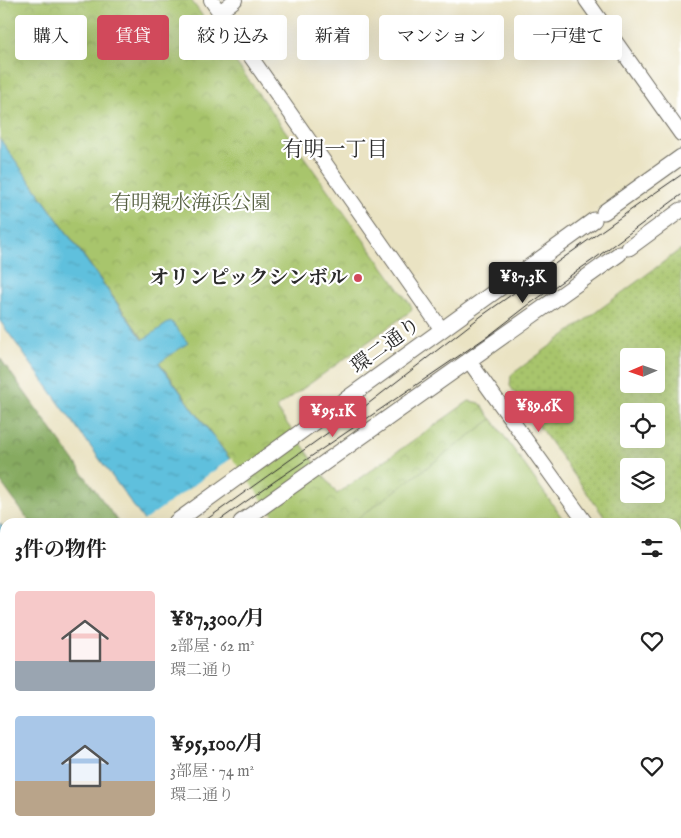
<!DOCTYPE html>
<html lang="ja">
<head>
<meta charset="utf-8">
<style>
	body { margin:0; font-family:"IM FELL English","Noto Serif JP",serif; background:#f6f6f6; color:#222; height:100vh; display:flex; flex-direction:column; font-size:19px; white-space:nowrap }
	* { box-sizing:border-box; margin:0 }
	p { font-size:16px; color:#767676 }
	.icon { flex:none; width:28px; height:28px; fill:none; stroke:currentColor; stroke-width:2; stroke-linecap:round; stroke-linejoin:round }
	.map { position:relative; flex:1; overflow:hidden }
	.panel { position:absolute; left:0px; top:518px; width:681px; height:321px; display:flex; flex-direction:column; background:#fff; border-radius:15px 15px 0 0; box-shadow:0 5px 20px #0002 }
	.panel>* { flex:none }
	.hud { position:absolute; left:15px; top:15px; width:651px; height:45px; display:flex; gap:10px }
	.needle { width:32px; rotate:268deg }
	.tools { position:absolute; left:620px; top:348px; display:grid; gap:10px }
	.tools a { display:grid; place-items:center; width:45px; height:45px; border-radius:5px; background:#fff; box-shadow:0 5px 20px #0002; font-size:25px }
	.price { position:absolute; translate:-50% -42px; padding:0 11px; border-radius:5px; background:#d1495b; color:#fff; font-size:16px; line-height:32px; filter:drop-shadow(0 1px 2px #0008) }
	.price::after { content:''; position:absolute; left:50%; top:30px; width:15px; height:11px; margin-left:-8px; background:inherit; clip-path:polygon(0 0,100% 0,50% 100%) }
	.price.on { background:#222; color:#fff }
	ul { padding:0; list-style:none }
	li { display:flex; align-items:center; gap:15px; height:125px; padding:0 15px }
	li span { display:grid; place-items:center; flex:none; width:140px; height:100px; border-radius:5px; color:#555 }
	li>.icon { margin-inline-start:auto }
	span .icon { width:60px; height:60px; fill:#fffc; stroke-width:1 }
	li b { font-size:21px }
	h2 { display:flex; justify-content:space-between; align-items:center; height:60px; padding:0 15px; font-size:21px }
	.chip { padding:0 18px; border-radius:5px; background:#fff; box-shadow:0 5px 20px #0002; font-size:18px; line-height:45px }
	.chip.on { background:#d1495b; color:#fff }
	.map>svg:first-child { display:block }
</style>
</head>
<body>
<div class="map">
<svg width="681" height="838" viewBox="0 0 681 838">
	<defs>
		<pattern id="grass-dots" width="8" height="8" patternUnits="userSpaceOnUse" patternTransform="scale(1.25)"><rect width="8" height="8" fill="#a8c56c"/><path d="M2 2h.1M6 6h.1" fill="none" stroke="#91a95e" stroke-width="1.8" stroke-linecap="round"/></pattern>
		<pattern id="forest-crowns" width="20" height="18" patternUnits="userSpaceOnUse" patternTransform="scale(1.25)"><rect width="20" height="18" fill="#86aa60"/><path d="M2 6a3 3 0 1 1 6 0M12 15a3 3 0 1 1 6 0" fill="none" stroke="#6e8b4f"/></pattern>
		<pattern id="park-crowns" width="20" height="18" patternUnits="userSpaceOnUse" patternTransform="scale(1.25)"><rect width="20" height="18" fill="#a8c56c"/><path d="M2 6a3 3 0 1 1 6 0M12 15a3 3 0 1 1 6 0" fill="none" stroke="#91a95e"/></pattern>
		<pattern id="water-ripples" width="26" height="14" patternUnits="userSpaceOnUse" patternTransform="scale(1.25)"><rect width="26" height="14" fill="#5fc0dd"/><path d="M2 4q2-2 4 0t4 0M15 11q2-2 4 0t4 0" fill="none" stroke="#4f9cb3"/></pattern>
	</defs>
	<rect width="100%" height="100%" fill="#fff"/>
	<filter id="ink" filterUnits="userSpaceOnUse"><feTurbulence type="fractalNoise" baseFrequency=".02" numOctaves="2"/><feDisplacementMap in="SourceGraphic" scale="10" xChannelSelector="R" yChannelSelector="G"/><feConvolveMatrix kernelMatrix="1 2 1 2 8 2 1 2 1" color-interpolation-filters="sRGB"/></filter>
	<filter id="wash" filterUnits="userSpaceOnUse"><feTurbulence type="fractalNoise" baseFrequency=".0096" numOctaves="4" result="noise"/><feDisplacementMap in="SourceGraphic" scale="20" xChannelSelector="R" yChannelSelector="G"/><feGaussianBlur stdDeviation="1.12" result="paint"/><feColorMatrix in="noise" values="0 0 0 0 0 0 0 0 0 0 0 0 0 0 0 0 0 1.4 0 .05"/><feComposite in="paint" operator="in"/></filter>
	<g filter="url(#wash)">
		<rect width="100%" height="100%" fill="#eae3c3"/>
		<path fill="url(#grass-dots)" stroke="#6a784c" fill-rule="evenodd" d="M 681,249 L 681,623 L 676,617 L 676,522 L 608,522 L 510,386 L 511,375 ZM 629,356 L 656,356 L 656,384 L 629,384 ZM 629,411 L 656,411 L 656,439 L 629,439 ZM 629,466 L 656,466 L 656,494 L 629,494 Z"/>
		<path fill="url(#forest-crowns)" stroke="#586a46" d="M 0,358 L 118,522 L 30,522 L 0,481 Z
			M 254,834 L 340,834 L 343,838 L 257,838 Z"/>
		<path fill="url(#park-crowns)" stroke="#6a784c" d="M 0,0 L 191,0 L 412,307 L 411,311 L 276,408 L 337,494 L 469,401 L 480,403 L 565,522 L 276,522 L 159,362 L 187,343 L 171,321 L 144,340 L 0,139 Z
			M 676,677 L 681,684 L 681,838 L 501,838 L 498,834 L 676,834 Z"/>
		<path fill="#a8c56c" stroke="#6a784c" d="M 492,419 L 565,522 L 358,522 L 356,520 Z
			M 676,677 L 681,684 L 681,838 L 584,838 L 581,834 L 676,834 Z"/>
		<path fill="url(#water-ripples)" stroke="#457684" d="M 0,139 L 143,340 L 171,321 L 188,343 L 159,363 L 276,522 L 145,522 L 0,321 Z
			M 0,523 L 5,530 L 5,834 L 223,834 L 226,838 L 0,838 Z
			M 369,834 L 498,834 L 501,838 L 372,838 Z"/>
		<path fill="#eae3c3" d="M 232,458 L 278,522 L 142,522 Z
			M 5,621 L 5,717 L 0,721 L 0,624 Z"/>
	</g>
	<g filter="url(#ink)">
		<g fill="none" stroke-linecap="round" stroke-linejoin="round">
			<defs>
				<path id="tertiary" d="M 211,0 L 442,330
					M 586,0 L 681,134
					M 220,12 L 235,0
					M 469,361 L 585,522
					M 676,650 L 681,657"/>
				<path id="secondary" d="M 604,212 L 681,157
					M 629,248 L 681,210
					M 176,522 L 594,220
					M 241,522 L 619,254
					M 0,650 L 5,646
					M 0,693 L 5,690"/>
			</defs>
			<use href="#tertiary" stroke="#6e6b60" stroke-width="16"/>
			<use href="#secondary" stroke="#6e6b60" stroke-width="17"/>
			<use href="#tertiary" stroke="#fff" stroke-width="14"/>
			<use href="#secondary" stroke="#fff" stroke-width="15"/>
			<path stroke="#2b2b2b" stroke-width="1" d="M 203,522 L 364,407 L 480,317 L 652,195 L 681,175
				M 217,522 L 275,481 L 491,334 L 531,303 L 597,257 L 681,195
				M 0,669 L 5,665
				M 0,678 L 5,674"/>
		</g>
	</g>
	<circle fill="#d1495b" stroke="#fff" stroke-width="2" cx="358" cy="278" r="5"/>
	<g text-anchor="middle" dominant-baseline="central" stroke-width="4.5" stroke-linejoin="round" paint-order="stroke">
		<g font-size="20" fill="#576142" stroke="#fff">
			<text x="191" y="203">有明親水海浜公園</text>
		</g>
		<g font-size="20" font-weight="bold" fill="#2b2b2b" stroke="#fff" text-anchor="end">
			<text x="348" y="278">オリンピックシンボル</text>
		</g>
		<g font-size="20" fill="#2b2b2b" stroke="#fff">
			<text transform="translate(386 346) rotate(-36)">環二通り</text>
		</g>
		<g font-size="21" fill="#2b2b2b" stroke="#fff">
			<text x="335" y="150">有明一丁目</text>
		</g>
	</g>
</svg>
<div class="tools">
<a><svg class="needle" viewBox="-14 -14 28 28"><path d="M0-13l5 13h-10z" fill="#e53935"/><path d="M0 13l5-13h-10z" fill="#767676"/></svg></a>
<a><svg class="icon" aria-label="locate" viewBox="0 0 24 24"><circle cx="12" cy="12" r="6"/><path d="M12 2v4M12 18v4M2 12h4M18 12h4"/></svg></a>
<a><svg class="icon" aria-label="layers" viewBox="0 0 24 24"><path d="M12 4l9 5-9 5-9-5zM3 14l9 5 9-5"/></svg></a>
</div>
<b class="price on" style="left:523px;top:304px">¥87.3K</b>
<b class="price" style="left:539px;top:433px">¥89.6K</b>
<b class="price" style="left:333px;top:438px">¥95.1K</b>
<div class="hud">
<a class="chip">購入</a>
<a class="chip on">賃貸</a>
<a class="chip">絞り込み</a>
<a class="chip">新着</a>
<a class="chip">マンション</a>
<a class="chip">一戸建て</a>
</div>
<section class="panel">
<h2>3件の物件<svg class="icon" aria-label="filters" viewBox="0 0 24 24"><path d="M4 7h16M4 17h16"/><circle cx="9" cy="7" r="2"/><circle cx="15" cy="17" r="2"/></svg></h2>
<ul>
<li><span style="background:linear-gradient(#f6c9c9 70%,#9aa5b1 0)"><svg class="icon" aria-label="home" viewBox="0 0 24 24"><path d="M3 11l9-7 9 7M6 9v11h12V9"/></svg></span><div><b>¥87,300/月</b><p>2部屋 · 62 m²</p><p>環二通り</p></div><svg class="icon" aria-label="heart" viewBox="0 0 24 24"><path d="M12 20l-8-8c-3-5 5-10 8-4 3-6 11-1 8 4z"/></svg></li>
<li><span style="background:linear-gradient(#a9c7e8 65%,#b9a48a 0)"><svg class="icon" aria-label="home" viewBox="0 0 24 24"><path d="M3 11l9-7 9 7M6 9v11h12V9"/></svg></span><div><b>¥95,100/月</b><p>3部屋 · 74 m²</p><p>環二通り</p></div><svg class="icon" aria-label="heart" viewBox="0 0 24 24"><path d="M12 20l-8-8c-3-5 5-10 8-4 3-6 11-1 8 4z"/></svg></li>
</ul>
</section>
</div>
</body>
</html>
